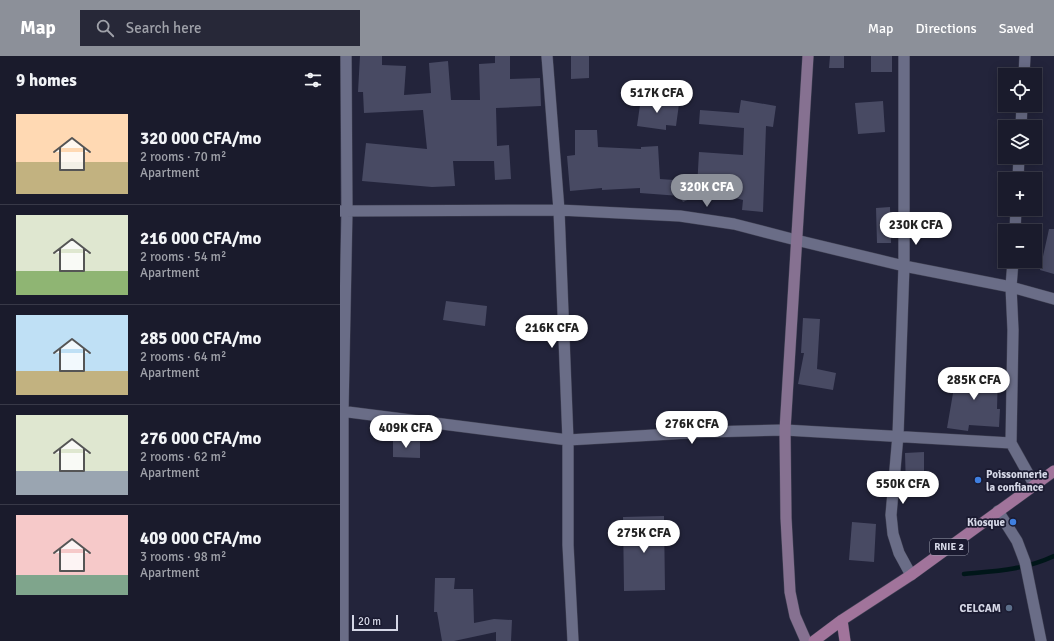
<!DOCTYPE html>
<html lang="en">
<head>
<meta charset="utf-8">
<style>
	body { margin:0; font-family:Signika,sans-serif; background:#272838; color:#f1f3f6; height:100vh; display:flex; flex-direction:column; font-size:15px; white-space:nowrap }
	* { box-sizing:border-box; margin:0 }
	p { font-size:13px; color:#9fa1a9 }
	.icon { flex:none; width:22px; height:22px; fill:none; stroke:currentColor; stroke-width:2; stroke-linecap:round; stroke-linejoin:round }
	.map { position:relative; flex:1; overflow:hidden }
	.details { display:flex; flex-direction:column; background:#1a1b2c; width:340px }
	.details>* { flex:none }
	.controls { position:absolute; left:658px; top:12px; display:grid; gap:8px }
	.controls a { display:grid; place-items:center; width:44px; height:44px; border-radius:0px; background:#1a1b2c; box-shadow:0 2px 10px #0003,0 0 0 1px #383948; font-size:20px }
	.scale { position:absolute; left:12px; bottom:10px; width:46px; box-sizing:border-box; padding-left:4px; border:2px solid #d5d7e6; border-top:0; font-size:11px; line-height:14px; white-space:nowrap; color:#d5d7e6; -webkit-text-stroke:3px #1a1a30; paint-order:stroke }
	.price { position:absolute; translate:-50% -34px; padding:0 9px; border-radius:14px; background:#fff; color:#222; font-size:13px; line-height:26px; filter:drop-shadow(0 1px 2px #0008) }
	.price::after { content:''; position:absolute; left:50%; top:24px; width:12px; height:9px; margin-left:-6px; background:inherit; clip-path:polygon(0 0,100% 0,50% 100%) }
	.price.selected { background:#8c9099; color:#fff }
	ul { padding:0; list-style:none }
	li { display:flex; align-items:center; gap:12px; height:100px; padding:0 16px }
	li+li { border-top:1px solid #383948 }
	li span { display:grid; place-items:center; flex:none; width:112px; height:80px; border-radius:0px; color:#555 }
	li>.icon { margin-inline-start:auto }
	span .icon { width:48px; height:48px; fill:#fffc; stroke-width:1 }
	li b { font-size:17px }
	h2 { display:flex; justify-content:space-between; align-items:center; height:48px; padding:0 16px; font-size:17px }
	header { display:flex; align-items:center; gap:24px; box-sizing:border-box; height:56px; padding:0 20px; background:#8c9099; color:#fff }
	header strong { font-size:19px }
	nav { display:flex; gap:22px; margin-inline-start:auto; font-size:14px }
	.search { width:280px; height:36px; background:#272838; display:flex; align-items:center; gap:10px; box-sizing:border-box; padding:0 14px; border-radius:0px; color:#9fa1a9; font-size:15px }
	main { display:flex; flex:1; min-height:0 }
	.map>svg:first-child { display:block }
</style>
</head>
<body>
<header>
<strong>Map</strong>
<div class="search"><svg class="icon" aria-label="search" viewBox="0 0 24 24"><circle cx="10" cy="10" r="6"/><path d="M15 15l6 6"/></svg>Search here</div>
<nav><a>Map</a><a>Directions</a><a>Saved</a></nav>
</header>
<main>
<section class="details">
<h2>9 homes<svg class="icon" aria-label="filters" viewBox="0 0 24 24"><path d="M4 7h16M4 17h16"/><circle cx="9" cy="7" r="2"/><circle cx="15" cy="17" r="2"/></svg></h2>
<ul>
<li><span style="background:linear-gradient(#ffd9b3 60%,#c2b280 0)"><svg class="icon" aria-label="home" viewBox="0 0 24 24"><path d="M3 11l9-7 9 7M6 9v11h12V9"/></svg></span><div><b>320 000 CFA/mo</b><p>2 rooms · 70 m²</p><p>Apartment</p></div></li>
<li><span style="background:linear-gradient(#dfe7d0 70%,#8fb573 0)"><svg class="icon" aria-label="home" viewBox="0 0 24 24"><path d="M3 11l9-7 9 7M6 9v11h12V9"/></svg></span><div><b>216 000 CFA/mo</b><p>2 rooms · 54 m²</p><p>Apartment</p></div></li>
<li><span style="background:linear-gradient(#bfe0f5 70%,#c2b280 0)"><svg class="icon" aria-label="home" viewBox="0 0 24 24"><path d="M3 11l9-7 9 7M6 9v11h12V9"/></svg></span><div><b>285 000 CFA/mo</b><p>2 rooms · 64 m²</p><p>Apartment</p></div></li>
<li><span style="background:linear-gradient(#dfe7d0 70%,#9aa5b1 0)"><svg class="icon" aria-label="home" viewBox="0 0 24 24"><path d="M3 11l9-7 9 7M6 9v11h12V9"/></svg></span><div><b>276 000 CFA/mo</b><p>2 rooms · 62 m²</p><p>Apartment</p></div></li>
<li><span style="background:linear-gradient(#f6c9c9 75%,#7fa58c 0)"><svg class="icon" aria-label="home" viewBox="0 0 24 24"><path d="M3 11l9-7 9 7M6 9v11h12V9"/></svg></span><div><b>409 000 CFA/mo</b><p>3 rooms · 98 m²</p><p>Apartment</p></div></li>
</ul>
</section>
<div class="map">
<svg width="714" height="585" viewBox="0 0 714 585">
	<rect width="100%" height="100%" fill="#23243b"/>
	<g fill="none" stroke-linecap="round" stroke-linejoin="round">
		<path stroke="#001619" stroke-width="4.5" d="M 624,518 C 656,515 684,514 714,500"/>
	</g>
	<path fill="#484a63" d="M 20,0 L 42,0 L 42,9 L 66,10 L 64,39 L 91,37 L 89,7 L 108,5 L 111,44 L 140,44 L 139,8 L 155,7 L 155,0 L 170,0 L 170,23 L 200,22 L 201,50 L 156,52 L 157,90 L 169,89 L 171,123 L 155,124 L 154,105 L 113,105 L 115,130 L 92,131 L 22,125 L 26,87 L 87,93 L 83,54 L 24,57 L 23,36 L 18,36 Z
		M 231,0 L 249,0 L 249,22 L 231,23 Z
		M 490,0 L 504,0 L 504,12 L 489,12 Z
		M 531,0 L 552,0 L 552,16 L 531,16 Z
		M 301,42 L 339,48 L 336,70 L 326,69 L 326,74 L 297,70 Z
		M 401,44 L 436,50 L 433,71 L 426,70 L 423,156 L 402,154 L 403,144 L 357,132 L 359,96 L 403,99 L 404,72 L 359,68 L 360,54 L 399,57 Z
		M 543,45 L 545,76 L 518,78 L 515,47 Z
		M 235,74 L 257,74 L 258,91 L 301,93 L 301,91 L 318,90 L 320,123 L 348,125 L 354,141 L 343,146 L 340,140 L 300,137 L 300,132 L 262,134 L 262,132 L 230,135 L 227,100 L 235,99 Z
		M 550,151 L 551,187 L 537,187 L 536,152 Z
		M 709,173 L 714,173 L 714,218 L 700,214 Z
		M 106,245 L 147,250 L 145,270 L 103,264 Z
		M 463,262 L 480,263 L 477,313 L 496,317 L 493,334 L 458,328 L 464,297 L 461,297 Z
		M 617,314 L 633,317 L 658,317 L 657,353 L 660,353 L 659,371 L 629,369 L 628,375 L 607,372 Z
		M 53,384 L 80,385 L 80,402 L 53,401 Z
		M 584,396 L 584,433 L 566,433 L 565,397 Z
		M 324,460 L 325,534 L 284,535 L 283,461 Z
		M 512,466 L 536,468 L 534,506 L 509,504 Z
		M 95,522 L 115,522 L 114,533 L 133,533 L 134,567 L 154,563 L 172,564 L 171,585 L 156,585 L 156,576 L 114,585 L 102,585 L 97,556 L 94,556 Z"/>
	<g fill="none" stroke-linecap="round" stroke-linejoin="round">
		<defs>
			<path id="minor" d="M 207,0 L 219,154 L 228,384 L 228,489 L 233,585
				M 564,0 L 564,210 L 558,379 L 551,459 L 553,478 L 559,497 L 571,519
				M 684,19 L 685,0
				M 681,71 L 682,49
				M 678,123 L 679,101
				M 0,155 L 219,154 L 340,160 L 394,168 L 456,184 L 564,210 L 671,231 L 714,243
				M 675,175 L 676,153
				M 0,355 L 228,384 L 366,376 L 445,374 L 671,387 L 695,430
				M 671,387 L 673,274 L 671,231 L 673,205
				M 658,455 L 677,485 L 685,506 L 701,585
				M 3,585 L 3,355 L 7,155 L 6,0"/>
			<path id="secondary" d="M 466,585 L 455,560 L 450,536 L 446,462 L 445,374 L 468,0"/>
			<path id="primary" d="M 502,564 L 505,585
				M 474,585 L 502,564 L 571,519 L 714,415"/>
		</defs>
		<use href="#minor" stroke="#414254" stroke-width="12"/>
		<use href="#secondary" stroke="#414254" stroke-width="12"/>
		<use href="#primary" stroke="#414254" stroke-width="12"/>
		<use href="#minor" stroke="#6a6d87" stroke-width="11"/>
		<use href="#secondary" stroke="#867191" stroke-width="11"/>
		<use href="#primary" stroke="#a1749b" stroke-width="11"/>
	</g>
	<g fill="#3f7fe0" stroke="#1a1a30" stroke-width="1.5">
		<circle cx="638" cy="424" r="4"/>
		<circle cx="673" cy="466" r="4"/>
	</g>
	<circle fill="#5c6f8a" stroke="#1a1a30" stroke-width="1.5" cx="669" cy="552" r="4"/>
	<g text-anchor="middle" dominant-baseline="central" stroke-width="3.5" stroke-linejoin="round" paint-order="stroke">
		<rect fill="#1a1a30" stroke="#9d9eaf" stroke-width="1" x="590" y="483" width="38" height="16" rx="3"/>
		<g font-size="10" font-weight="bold" fill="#d5d7e6">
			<text x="609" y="491">RNIE 2</text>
		</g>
		<g font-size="11" font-weight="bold" fill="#d5d7e6" stroke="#1a1a30" text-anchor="end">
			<text x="646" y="418" text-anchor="start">Poissonnerie<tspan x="646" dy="13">la confiance</tspan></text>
			<text x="665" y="466">Kiosque</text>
			<text x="661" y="552">CELCAM</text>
		</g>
	</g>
</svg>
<div class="controls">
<a><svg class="icon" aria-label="locate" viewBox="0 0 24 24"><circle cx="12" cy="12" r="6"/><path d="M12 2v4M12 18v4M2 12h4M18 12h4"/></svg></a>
<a><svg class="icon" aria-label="layers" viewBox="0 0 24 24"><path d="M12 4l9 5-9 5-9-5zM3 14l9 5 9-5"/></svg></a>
<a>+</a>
<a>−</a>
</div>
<div class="scale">20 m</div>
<b class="price" style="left:317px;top:58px">517K CFA</b>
<b class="price selected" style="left:367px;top:152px">320K CFA</b>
<b class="price" style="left:576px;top:190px">230K CFA</b>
<b class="price" style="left:212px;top:293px">216K CFA</b>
<b class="price" style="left:634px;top:345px">285K CFA</b>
<b class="price" style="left:352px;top:389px">276K CFA</b>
<b class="price" style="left:66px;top:393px">409K CFA</b>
<b class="price" style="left:563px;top:449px">550K CFA</b>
<b class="price" style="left:304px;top:498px">275K CFA</b>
</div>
</main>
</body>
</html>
